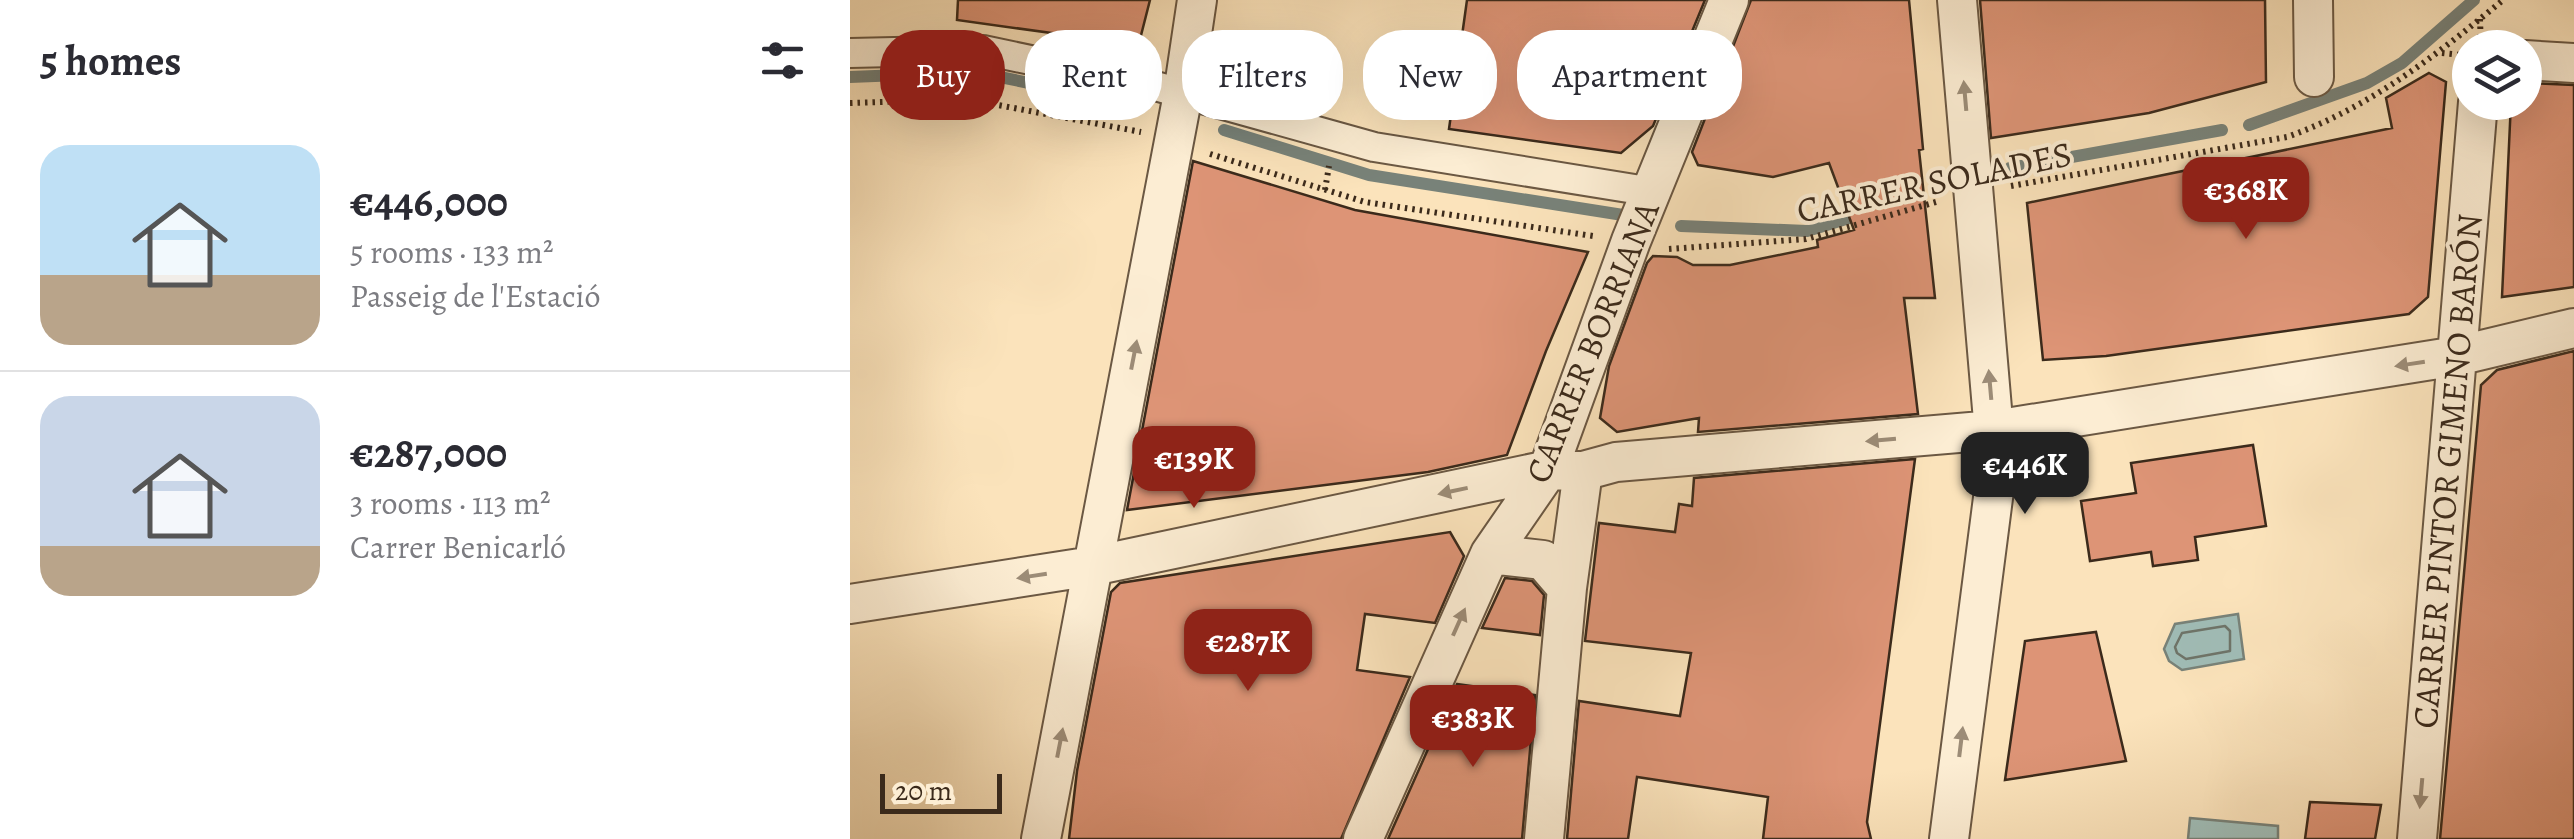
<!DOCTYPE html>
<html lang="en">
<head>
<meta charset="utf-8">
<style>
	body { margin:0; font-family:Alegreya,serif; background:#f7f7f7; color:#2b2b33; height:100vh; display:flex; flex-direction:column; font-size:38px; white-space:nowrap }
	* { box-sizing:border-box; margin:0 }
	p { font-size:32px; color:#7c7c81 }
	.icon { flex:none; width:55px; height:55px; fill:none; stroke:currentColor; stroke-width:2; stroke-linecap:round; stroke-linejoin:round }
	.map { position:relative; flex:1; overflow:hidden }
	.side { display:flex; flex-direction:column; background:#fff; width:850px }
	.side>* { flex:none }
	.top-card { position:absolute; left:30px; top:30px; width:950px; height:90px; display:flex; gap:20px }
	.tools { position:absolute; left:1602px; top:30px; display:grid; gap:20px }
	.tools a { display:grid; place-items:center; width:90px; height:90px; border-radius:50%; background:#fff; box-shadow:0 10px 40px #0002; font-size:50px }
	.scale { position:absolute; left:30px; bottom:25px; width:122px; box-sizing:border-box; padding-left:10px; border:5px solid #3b2a1b; border-top:0; font-size:28px; line-height:35px; white-space:nowrap; color:#3b2a1b; -webkit-text-stroke:8px #fcedd3; paint-order:stroke }
	.price { position:absolute; translate:-50% -85px; padding:0 22px; border-radius:20px; background:#8f2418; color:#fff; font-size:32px; line-height:65px; filter:drop-shadow(0 2px 5px #0008) }
	.price::after { content:''; position:absolute; left:50%; top:60px; width:30px; height:22px; margin-left:-15px; background:inherit; clip-path:polygon(0 0,100% 0,50% 100%) }
	.price.on { background:#222; color:#fff }
	ul { padding:0; list-style:none }
	li { display:flex; align-items:center; gap:30px; height:250px; padding:0 40px }
	li+li { border-top:2px solid #e1e1e2 }
	li span { display:grid; place-items:center; flex:none; width:280px; height:200px; border-radius:30px; color:#555 }
	li>.icon { margin-inline-start:auto }
	span .icon { width:120px; height:120px; fill:#fffc; stroke-width:1 }
	li b { font-size:42px }
	h2 { display:flex; justify-content:space-between; align-items:center; height:120px; padding:0 40px; font-size:42px }
	.chip { padding:0 35px; border-radius:40px; background:#fff; box-shadow:0 10px 40px #0002; font-size:35px; line-height:90px }
	.chip.on { background:#8f2418; color:#fff }
	main { display:flex; flex:1; min-height:0 }
	.map>svg:first-child { display:block }
</style>
</head>
<body>
<main>
<section class="side">
<h2>5 homes<svg class="icon" aria-label="filters" viewBox="0 0 24 24"><path d="M4 7h16M4 17h16"/><circle cx="9" cy="7" r="2"/><circle cx="15" cy="17" r="2"/></svg></h2>
<ul>
<li><span style="background:linear-gradient(#bfe0f5 65%,#b9a48a 0)"><svg class="icon" aria-label="home" viewBox="0 0 24 24"><path d="M3 11l9-7 9 7M6 9v11h12V9"/></svg></span><div><b>€446,000</b><p>5 rooms · 133 m²</p><p>Passeig de l'Estació</p></div></li>
<li><span style="background:linear-gradient(#c9d6e8 75%,#b9a48a 0)"><svg class="icon" aria-label="home" viewBox="0 0 24 24"><path d="M3 11l9-7 9 7M6 9v11h12V9"/></svg></span><div><b>€287,000</b><p>3 rooms · 113 m²</p><p>Carrer Benicarló</p></div></li>
</ul>
</section>
<div class="map">
<svg width="1724" height="839" viewBox="0 0 1724 839">
	<rect width="100%" height="100%" fill="#fbe3bb"/>
	<filter id="stains"><feTurbulence type="fractalNoise" baseFrequency=".002" numOctaves="4"/><feColorMatrix values="0 0 0 0 .2 0 0 0 0 .09 0 0 0 0 .02 0 0 0 .5 -.17"/></filter>
	<radialGradient id="worn" r=".72"><stop offset=".6" stop-color="#630" stop-opacity="0"/><stop offset="1" stop-color="#630" stop-opacity=".3"/></radialGradient>
	<path fill="#a0bdb7" stroke="#788279" stroke-width="2.5" d="M 1388,614 L 1394,659 L 1332,670 L 1319,661 L 1314,649 L 1325,624 Z
		M 1340,818 L 1428,826 L 1428,839 L 1338,839 Z"/>
	<g fill="none" stroke-linecap="round" stroke-linejoin="round">
		<path stroke="#6e7469" stroke-width="2.5" d="M 1375,626 L 1380,631 L 1380,651 L 1336,659 L 1327,653 L 1325,647 L 1332,633 Z"/>
		<path stroke="#788279" stroke-width="12" d="M 0,77 L 125,72 L 293,106
			M 1399,125 L 1517,83 L 1552,63 L 1624,0
			M 374,130 L 519,175 L 773,215
			M 1160,168 L 1372,130
			M 831,226 L 957,231 L 1012,214"/>
	</g>
	<path fill="#dd9476" stroke="#3b2a1b" stroke-width="2.5" d="M 108,0 L 300,0 L 286,55 L 216,35 L 107,20 Z
		M 617,0 L 855,0 L 803,126 L 771,153 L 599,129 Z
		M 901,0 L 1059,0 L 1073,149 L 1069,150 L 1085,298 L 1054,298 L 1068,414 L 848,432 L 849,418 L 767,432 L 750,418 L 759,366 L 797,263 L 803,256 L 827,257 L 843,265 L 880,265 L 968,247 L 967,240 L 1004,230 L 979,163 L 923,177 L 848,165 L 842,152 Z
		M 1130,0 L 1415,0 L 1416,82 L 1299,113 L 1141,138 Z
		M 1579,73 L 1596,82 L 1578,297 L 1559,314 L 1256,356 L 1193,360 L 1177,203 L 1542,128 L 1536,98 Z
		M 1675,83 L 1724,85 L 1724,287 L 1652,297 L 1661,102 L 1675,102 Z
		M 343,161 L 505,210 L 738,252 L 696,351 L 657,455 L 578,472 L 277,510 Z
		M 1724,351 L 1724,839 L 1590,839 L 1631,385 L 1647,370 Z
		M 1403,445 L 1416,526 L 1345,537 L 1348,560 L 1303,566 L 1301,552 L 1240,561 L 1231,501 L 1286,493 L 1281,463 Z
		M 1065,459 L 1017,822 L 1021,839 L 913,839 L 918,797 L 787,777 L 778,839 L 717,839 L 729,701 L 830,716 L 841,653 L 735,641 L 749,523 L 825,532 L 829,504 L 842,506 L 844,478 Z
		M 600,532 L 614,556 L 585,623 L 515,614 L 507,670 L 560,677 L 491,839 L 219,839 L 227,771 L 261,592 L 270,583 Z
		M 655,578 L 682,581 L 694,595 L 690,635 L 632,628 Z
		M 1246,632 L 1276,761 L 1155,780 L 1175,641 Z
		M 607,684 L 685,695 L 672,839 L 538,839 Z
		M 1460,802 L 1531,805 L 1525,839 L 1455,839 Z"/>
	<g fill="none" stroke-linecap="round" stroke-linejoin="round">
		<defs>
			<path id="pedestrian" d="M 0,53 L 133,50 L 309,87 L 524,147 L 803,192"/>
			<path id="minor" d="M 1463,0 L 1464,77
				M 1675,60 L 1724,63
				M 640,554 L 693,560 L 717,588
				M 0,604 L 243,566 L 698,470 L 733,471 L 766,462 L 1144,430 L 1607,356 L 1724,328
				M 191,839 L 333,94 L 347,0
				M 513,839 L 640,554 L 698,470 L 781,241 L 879,0
				M 694,839 L 717,588 L 733,471
				M 1099,839 L 1147,467 L 1107,0
				M 1567,839 L 1628,102"/>
		</defs>
		<use href="#pedestrian" stroke="#6b5843" stroke-width="32"/>
		<use href="#minor" stroke="#6b5843" stroke-width="42"/>
		<path stroke="#3b2a1b" stroke-width="6" stroke-dasharray="2.5 5" stroke-linecap="butt" d="M 1630,19 L 1631,48
			M 1592,53 L 1620,56
			M 0,103 L 116,99 L 291,132
			M 360,154 L 515,202 L 743,236
			M 1161,186 L 1437,137 C 1519,108 1587,55 1653,0
			M 475,190 L 479,166
			M 819,249 L 956,239 L 1086,202"/>
		<use href="#pedestrian" stroke="#fcedd3" stroke-width="28"/>
		<use href="#minor" stroke="#fcedd3" stroke-width="38"/>
	</g>
	<defs><path id="oneway-solid" d="M-6-.8H1V-3.2L6.5 0L1 3.2V.8H-6Z" transform="scale(2.5)"/></defs>
	<g fill="#9c8c77">
		<use href="#oneway-solid" transform="translate(1115 96) rotate(-95)"/>
		<use href="#oneway-solid" transform="translate(284 355) rotate(-79)"/>
		<use href="#oneway-solid" transform="translate(1560 364) rotate(171)"/>
		<use href="#oneway-solid" transform="translate(1140 385) rotate(-95)"/>
		<use href="#oneway-solid" transform="translate(1031 440) rotate(175)"/>
		<use href="#oneway-solid" transform="translate(603 491) rotate(168)"/>
		<use href="#oneway-solid" transform="translate(182 576) rotate(171)"/>
		<use href="#oneway-solid" transform="translate(609 622) rotate(-66)"/>
		<use href="#oneway-solid" transform="translate(1111 742) rotate(-83)"/>
		<use href="#oneway-solid" transform="translate(210 743) rotate(-79)"/>
		<use href="#oneway-solid" transform="translate(1571 793) rotate(95)"/>
	</g>
	<g text-anchor="middle" dominant-baseline="central" stroke-width="8" stroke-linejoin="round" paint-order="stroke">
		<g font-size="35" fill="#3b2a1b" stroke="#fcedd3">
			<text transform="translate(1084 182) rotate(-12)">CARRER SOLADES</text>
			<text transform="translate(742 342) rotate(-68)">CARRER BORRIANA</text>
			<text transform="translate(1597 471) rotate(-85)">CARRER PINTOR GIMENO BARÓN</text>
		</g>
	</g>
	<rect width="100%" height="100%" filter="url(#stains)"/>
	<rect width="100%" height="100%" fill="url(#worn)"/>
</svg>
<div class="tools">
<a><svg class="icon" aria-label="layers" viewBox="0 0 24 24"><path d="M12 4l9 5-9 5-9-5zM3 14l9 5 9-5"/></svg></a>
</div>
<div class="scale">20 m</div>
<b class="price" style="left:1396px;top:242px">€368K</b>
<b class="price" style="left:344px;top:511px">€139K</b>
<b class="price on" style="left:1175px;top:517px">€446K</b>
<b class="price" style="left:398px;top:694px">€287K</b>
<b class="price" style="left:623px;top:770px">€383K</b>
<div class="top-card">
<a class="chip on">Buy</a>
<a class="chip">Rent</a>
<a class="chip">Filters</a>
<a class="chip">New</a>
<a class="chip">Apartment</a>
</div>
</div>
</main>
</body>
</html>
